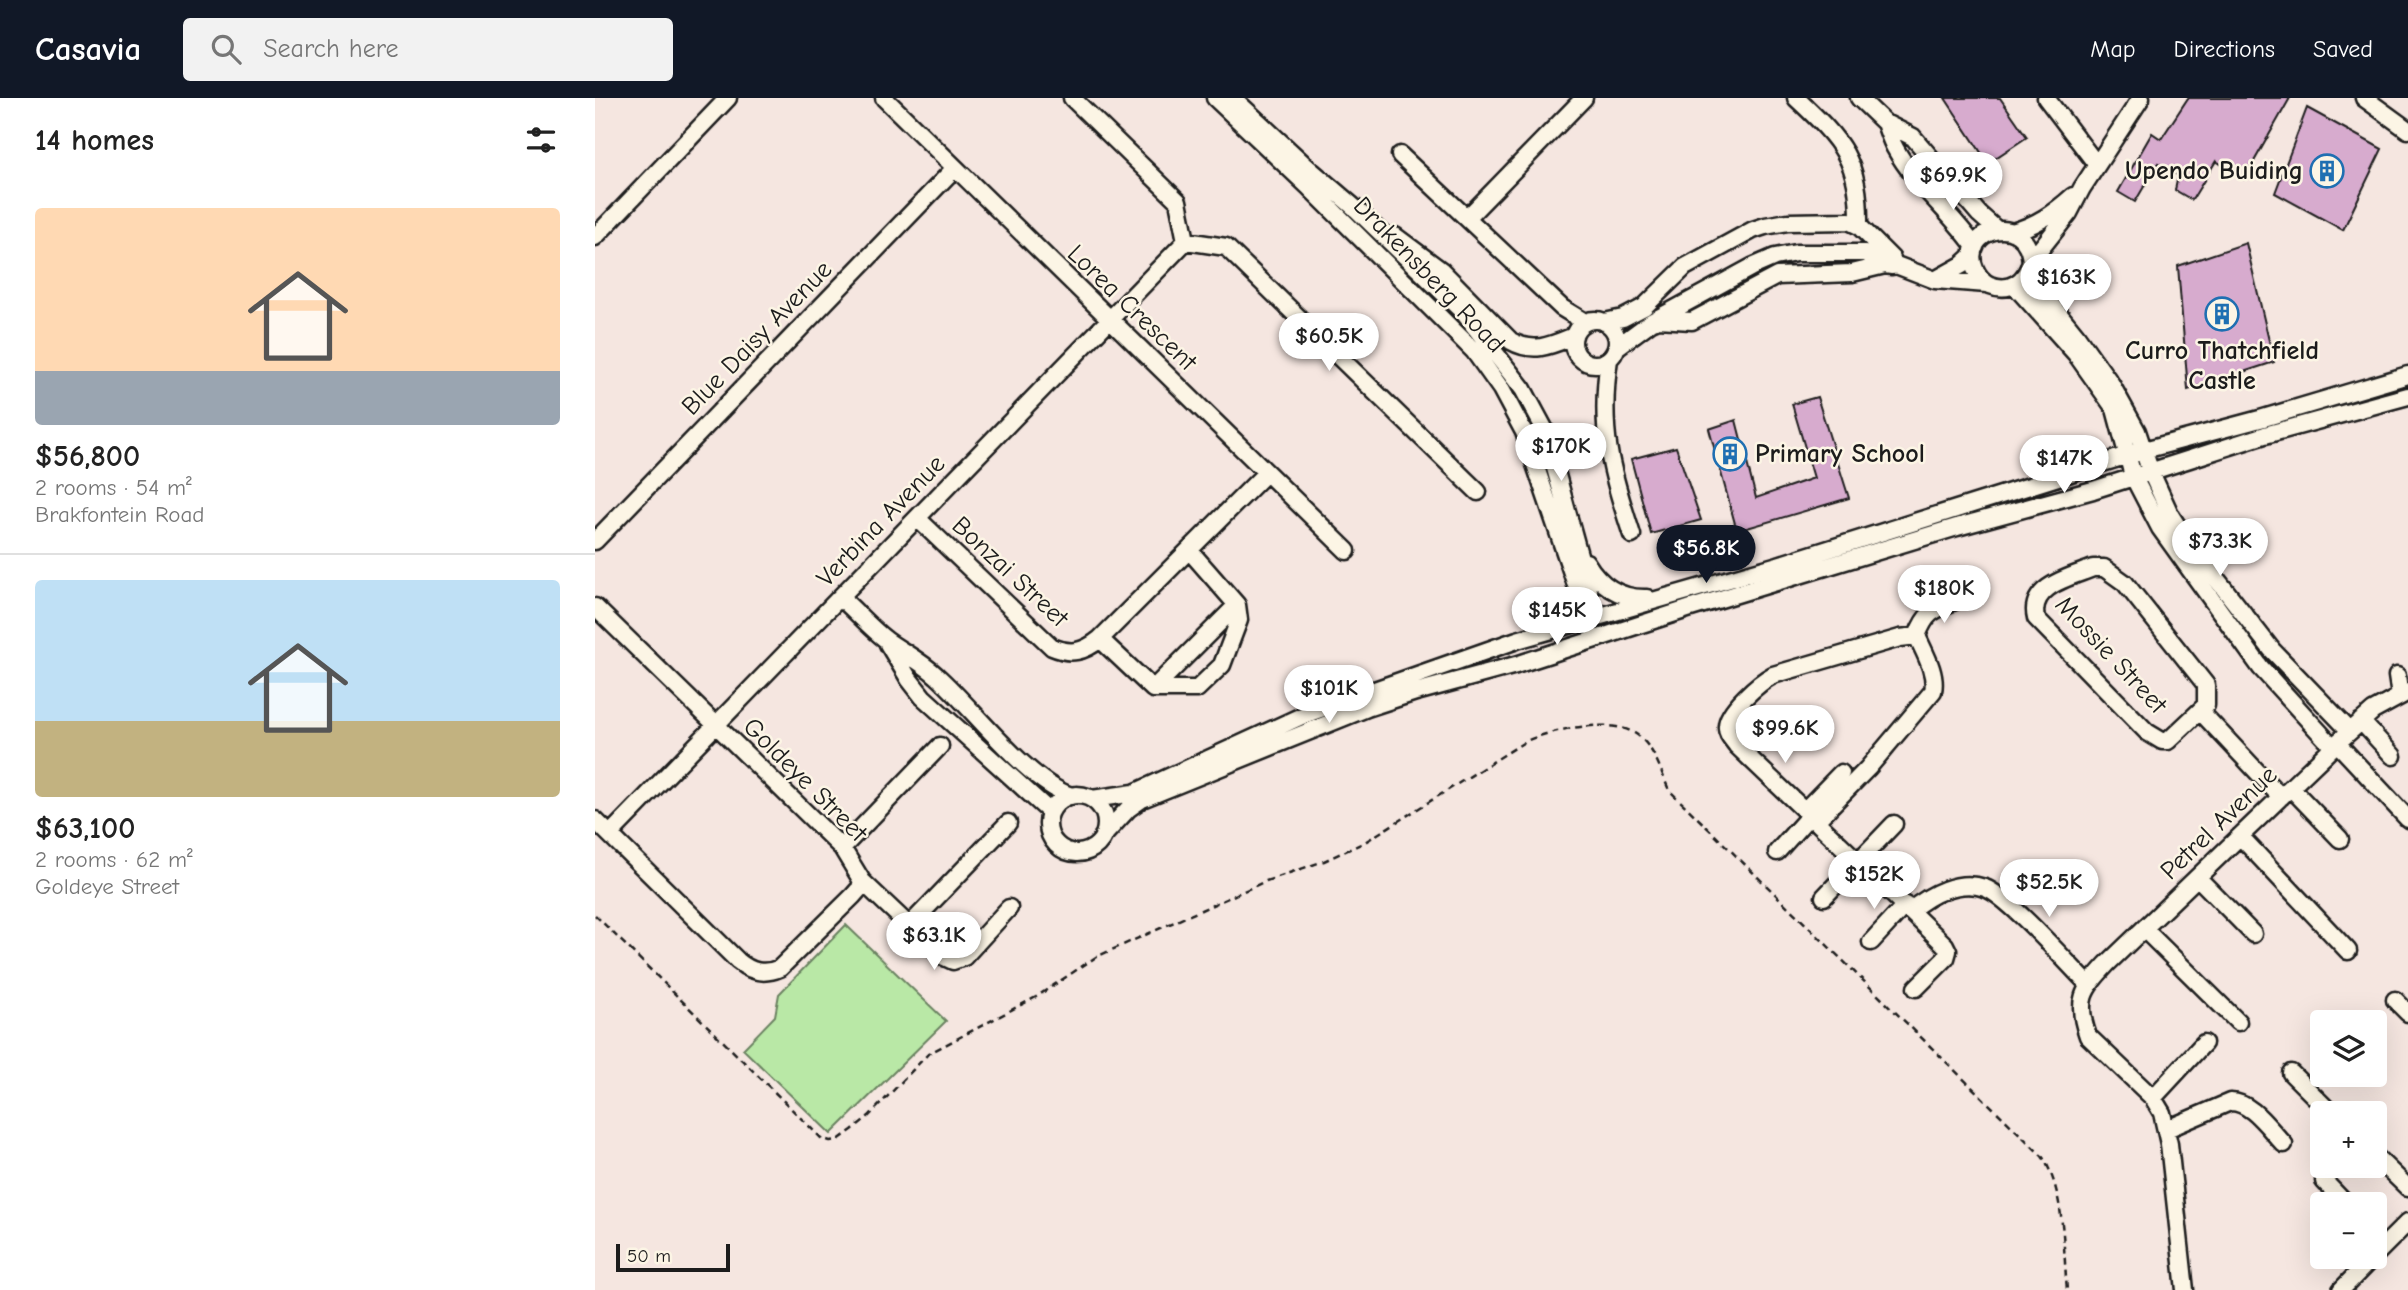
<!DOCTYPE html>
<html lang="en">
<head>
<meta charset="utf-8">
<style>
	body { margin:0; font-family:"Comic Neue",sans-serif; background:#f2f2f2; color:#222; height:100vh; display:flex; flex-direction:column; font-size:26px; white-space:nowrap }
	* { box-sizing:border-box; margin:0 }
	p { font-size:23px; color:#767676 }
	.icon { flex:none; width:38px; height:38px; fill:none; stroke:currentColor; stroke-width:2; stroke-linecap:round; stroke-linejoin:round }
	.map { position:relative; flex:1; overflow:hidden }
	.drawer { display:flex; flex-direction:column; background:#fff; width:595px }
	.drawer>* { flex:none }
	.fabs { position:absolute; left:1715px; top:912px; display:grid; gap:14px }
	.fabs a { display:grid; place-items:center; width:77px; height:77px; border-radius:7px; background:#fff; box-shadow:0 7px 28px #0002; font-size:35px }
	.scale { position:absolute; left:21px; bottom:18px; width:114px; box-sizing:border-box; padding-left:7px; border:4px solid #1c1c1c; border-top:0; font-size:19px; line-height:24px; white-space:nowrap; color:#1c1c1c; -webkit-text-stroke:5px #fcf5e5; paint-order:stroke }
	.price { position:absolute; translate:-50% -60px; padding:0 16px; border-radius:24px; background:#fff; color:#222; font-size:23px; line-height:46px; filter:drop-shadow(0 2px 4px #0008) }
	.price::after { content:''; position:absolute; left:50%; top:42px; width:21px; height:16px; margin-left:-10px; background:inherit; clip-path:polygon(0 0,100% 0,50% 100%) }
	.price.active { background:#111827; color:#fff }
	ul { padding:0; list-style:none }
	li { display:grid; align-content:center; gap:14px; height:371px; padding:0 35px }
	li+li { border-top:2px solid #e0e0e0 }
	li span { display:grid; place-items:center; height:217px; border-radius:7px; color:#555 }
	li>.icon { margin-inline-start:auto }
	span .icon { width:126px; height:126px; fill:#fffc; stroke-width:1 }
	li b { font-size:30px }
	h2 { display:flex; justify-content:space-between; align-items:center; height:84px; padding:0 35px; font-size:30px }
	header { display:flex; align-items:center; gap:42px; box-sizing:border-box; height:98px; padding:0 35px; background:#111827; color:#fff }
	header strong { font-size:33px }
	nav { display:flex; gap:38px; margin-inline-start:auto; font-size:24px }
	.search { width:490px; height:63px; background:#f2f2f2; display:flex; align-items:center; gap:18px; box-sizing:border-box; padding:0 24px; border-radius:7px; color:#767676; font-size:26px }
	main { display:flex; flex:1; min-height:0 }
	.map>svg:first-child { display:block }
</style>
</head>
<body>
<header>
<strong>Casavia</strong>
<div class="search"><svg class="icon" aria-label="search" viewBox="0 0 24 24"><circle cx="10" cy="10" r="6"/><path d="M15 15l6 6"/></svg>Search here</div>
<nav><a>Map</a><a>Directions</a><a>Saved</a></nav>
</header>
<main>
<section class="drawer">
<h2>14 homes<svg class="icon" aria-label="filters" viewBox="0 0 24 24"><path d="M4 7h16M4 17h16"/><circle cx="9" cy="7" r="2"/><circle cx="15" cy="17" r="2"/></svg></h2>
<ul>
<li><span style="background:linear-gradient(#ffd9b3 75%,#9aa5b1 0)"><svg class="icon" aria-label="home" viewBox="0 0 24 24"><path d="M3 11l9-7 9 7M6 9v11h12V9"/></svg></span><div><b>$56,800</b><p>2 rooms · 54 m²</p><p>Brakfontein Road</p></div></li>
<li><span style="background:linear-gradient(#bfe0f5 65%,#c2b280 0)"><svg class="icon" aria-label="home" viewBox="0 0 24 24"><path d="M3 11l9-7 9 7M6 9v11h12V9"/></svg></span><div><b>$63,100</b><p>2 rooms · 62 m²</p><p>Goldeye Street</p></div></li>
</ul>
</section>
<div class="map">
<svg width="1813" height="1192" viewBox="0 0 1813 1192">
	<rect width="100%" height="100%" fill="#f5e6e0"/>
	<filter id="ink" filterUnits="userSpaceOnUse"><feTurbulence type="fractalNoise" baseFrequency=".0143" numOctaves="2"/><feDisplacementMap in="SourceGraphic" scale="14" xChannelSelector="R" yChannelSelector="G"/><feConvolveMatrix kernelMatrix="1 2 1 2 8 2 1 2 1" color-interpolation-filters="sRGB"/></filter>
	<g filter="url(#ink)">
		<path fill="#b9e8a6" stroke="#6a8261" stroke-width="2" d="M 251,827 L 351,923 L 236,1036 L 148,951 L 180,918 L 184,896 Z"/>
		<path fill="#d7abce" stroke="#1c1c1c" stroke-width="2" d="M 1350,0 L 1405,0 L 1432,39 L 1393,65 Z
			M 1593,0 L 1695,0 L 1649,81 L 1621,63 L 1597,102 L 1580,92 L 1583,78 L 1563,65 L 1540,104 L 1523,94 L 1557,35 L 1566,41 Z
			M 1712,10 L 1787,51 L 1748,132 L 1680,95 Z
			M 1651,145 L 1679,264 L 1593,292 L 1583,168 Z
			M 1222,299 L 1254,400 L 1142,433 L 1114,331 L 1141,322 L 1161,400 L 1219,380 L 1197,306 Z
			M 1081,349 L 1106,422 L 1056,436 L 1036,361 Z"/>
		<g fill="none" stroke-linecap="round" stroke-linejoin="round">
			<defs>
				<path id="minor" d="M 289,0 L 752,453
					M 477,0 L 583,103 L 591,143
					M 620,0 L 715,90 L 879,253 L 906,291 L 929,334 L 995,528
					M 638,0 L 711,68 L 760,110 L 869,215 L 928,291 L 949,330 L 994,493
					M 1201,0 C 1247,43 1265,62 1264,128
					M 1264,0 L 1290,25 L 1318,39 L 1384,116 L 1402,132
					M 1451,0 L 1502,67
					M 1769,0 L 1813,32
					M 1290,25 C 1293,33 1296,43 1300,50 C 1320,87 1356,114 1380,149
					M 805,57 L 967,210 L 990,224
					M 873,119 L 989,0
					M 1417,134 C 1442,127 1459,115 1478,98
					M 800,138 L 847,173 L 916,243 C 939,256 957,247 979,238
					M 0,139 L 133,0
					M 591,143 L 631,149 L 883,394
					M 1436,163 C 1431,111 1363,132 1380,171 C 1383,178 1388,184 1395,187 C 1415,195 1431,183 1436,163 L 1474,115 L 1487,90 L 1546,0
					M 1433,172 L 1443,190 L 1481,237 L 1516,286 L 1542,333 L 1555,372 L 1576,418 L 1592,443 L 1677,552 L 1755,633
					M 1340,182 L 1367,167 L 1377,158
					M 1419,187 L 1481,256 L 1520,311 L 1538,378 L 1565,430 L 1666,570 L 1738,649
					M978 244a22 22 0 1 1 44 0a22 22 0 1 1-44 0Z
					M 1009,224 L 1028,220 L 1049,209 L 1090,169 L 1158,132 L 1170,128 L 1193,124 L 1254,123 L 1264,128 L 1297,161
					M 1056,224 L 1157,169 L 1180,159 L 1201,155 L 1270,155 L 1340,182 L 1392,186
					M 1022,249 L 1056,224 L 1063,221 L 1097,223 L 1182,178 L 1257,175 L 1290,167 L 1297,168
					M 1014,261 C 1004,332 1015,370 1037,437
					M 323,421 L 457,549 C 476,557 489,554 505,541 L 671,375
					M 0,443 L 359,71
					M 991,464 C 1004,486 1024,501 1052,500
					M 1498,470 L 1509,470 L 1530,485 L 1611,587 L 1611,607 L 1573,643 L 1567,643 L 1552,634 L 1441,520 C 1433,488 1476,479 1498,470 Z
					M 246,500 C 262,514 277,532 294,544 C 310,555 327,564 342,578 C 379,611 431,682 476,698
					M 0,509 L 247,750 L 267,783 L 345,857 L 358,863 L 369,859 L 414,810
					M 1322,538 C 1331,514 1338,512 1362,502
					M 505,541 L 558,591 L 602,591 L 627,567 L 644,522 L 642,507 L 594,452
					M 293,546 L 314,581 L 328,599 L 455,714
					M 1802,578 L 1805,598
					M 558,591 L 642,507
					M 1606,614 L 1686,699
					M 1766,623 L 1798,658
					M 1742,645 L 1813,721
					M 1696,690 L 1745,741
					M453 726a29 29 0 1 1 58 0a29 29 0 1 1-58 0Z
					M 497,701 L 539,695 L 711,616 L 922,542 L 1183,467 L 1549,352 L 1665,321 L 1813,277
					M 1211,711 L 1246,675
					M 0,722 L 143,863 C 156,874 169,877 185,870 L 258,798 L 265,790 L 267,783
					M 1222,722 L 1273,670 L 1338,593 C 1342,575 1329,554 1322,538 L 1305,540 L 1178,577 C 1165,584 1132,612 1132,628 C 1131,636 1138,642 1142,648 L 1315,813 C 1335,796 1363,781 1390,790 C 1413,798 1472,865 1493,886
					M 15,736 L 591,143
					M 508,738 L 533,711 L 547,701 L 772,610 L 821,594 L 921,567 L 1096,510 L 1362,429 L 1498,392 L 1670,337 L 1813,298
					M 1645,738 L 1753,853
					M 247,750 L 345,648
					M 1182,754 L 1216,716
					M 1603,780 L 1658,836
					M 1229,799 L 1299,726
					M 1315,813 L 1350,847 L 1353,853 L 1351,860 L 1321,890
					M 313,829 L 413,725
					M 1549,831 L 1643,924
					M 1276,844 L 1310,807
					M 1800,902 L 1813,915
					M 1696,975 L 1736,1015
					M 1558,1000 L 1609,945
					M 1572,1031 L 1635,1004 C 1656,1003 1674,1031 1689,1046
					M 1780,1058 L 1813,1090
					M 1729,1083 L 1751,1106
					M 1780,1157 L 1813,1124
					M 1590,1192 L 1574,1046 L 1567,1015 L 1558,1000 L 1493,938 C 1480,902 1488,892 1512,866 L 1742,645 L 1778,613 L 1813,594
					M 1746,1192 L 1779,1158"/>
			</defs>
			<use href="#minor" stroke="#1c1c1c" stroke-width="21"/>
			<path stroke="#1c1c1c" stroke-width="2.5" stroke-dasharray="7 5" stroke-linecap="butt" d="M 0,817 L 226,1040 L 235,1043 L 243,1042 L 257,1032 L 274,1018 L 333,956 L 441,899 L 501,859 L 671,783 L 729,763 L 770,744 L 931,643 C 958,631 1023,617 1046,640 C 1061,654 1066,674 1074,692 L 1447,1058 C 1470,1093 1468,1151 1472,1192"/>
			<use href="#minor" stroke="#fcf5e5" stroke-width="16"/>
		</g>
	</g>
	<defs>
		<symbol id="building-ring" viewBox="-11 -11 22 22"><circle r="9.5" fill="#fcf5e5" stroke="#1f6fb2" stroke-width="1.5"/><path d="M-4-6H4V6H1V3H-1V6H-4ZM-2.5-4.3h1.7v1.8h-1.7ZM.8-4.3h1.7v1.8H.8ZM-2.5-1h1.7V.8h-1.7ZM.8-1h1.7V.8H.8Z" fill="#1f6fb2"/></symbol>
	</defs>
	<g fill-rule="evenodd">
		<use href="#building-ring" x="1713" y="54" width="38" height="38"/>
		<use href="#building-ring" x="1608" y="197" width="38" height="38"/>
		<use href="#building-ring" x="1116" y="337" width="38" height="38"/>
	</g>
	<g text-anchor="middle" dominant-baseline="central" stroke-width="5" stroke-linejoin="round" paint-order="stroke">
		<g font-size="26" font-weight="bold" fill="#1c1c1c" stroke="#fcf5e5" text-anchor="end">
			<text x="1708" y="73">Upendo Buiding</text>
			<text x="1627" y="253" text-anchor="middle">Curro Thatchfield<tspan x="1627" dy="30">Castle</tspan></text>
			<text x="1160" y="356" text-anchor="start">Primary School</text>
		</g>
		<g font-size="26" fill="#1c1c1c" stroke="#fcf5e5">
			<text transform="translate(834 177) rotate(46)">Drakensberg Road</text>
			<text transform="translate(537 210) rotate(44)">Lorea Crescent</text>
			<text transform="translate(162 240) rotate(-46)">Blue Daisy Avenue</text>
			<text transform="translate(286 423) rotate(-46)">Verbina Avenue</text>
			<text transform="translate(415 474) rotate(43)">Bonzai Street</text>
			<text transform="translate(1516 557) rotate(47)">Mossie Street</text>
			<text transform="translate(210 682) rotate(45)">Goldeye Street</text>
			<text transform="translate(1624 725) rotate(-44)">Petrel Avenue</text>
		</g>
	</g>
</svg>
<div class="fabs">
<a><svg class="icon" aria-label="layers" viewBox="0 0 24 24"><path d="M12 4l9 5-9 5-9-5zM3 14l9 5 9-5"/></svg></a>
<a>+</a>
<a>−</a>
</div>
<div class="scale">50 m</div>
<b class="price" style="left:1358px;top:114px">$69.9K</b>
<b class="price" style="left:1471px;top:216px">$163K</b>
<b class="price" style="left:734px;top:275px">$60.5K</b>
<b class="price" style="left:966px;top:385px">$170K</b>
<b class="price" style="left:1469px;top:397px">$147K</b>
<b class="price" style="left:1625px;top:480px">$73.3K</b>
<b class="price active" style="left:1111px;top:487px">$56.8K</b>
<b class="price" style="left:1349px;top:527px">$180K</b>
<b class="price" style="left:962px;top:549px">$145K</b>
<b class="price" style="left:734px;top:627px">$101K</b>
<b class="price" style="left:1190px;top:667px">$99.6K</b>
<b class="price" style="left:1279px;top:813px">$152K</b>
<b class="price" style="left:1454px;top:821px">$52.5K</b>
<b class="price" style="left:339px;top:874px">$63.1K</b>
</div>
</main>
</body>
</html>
